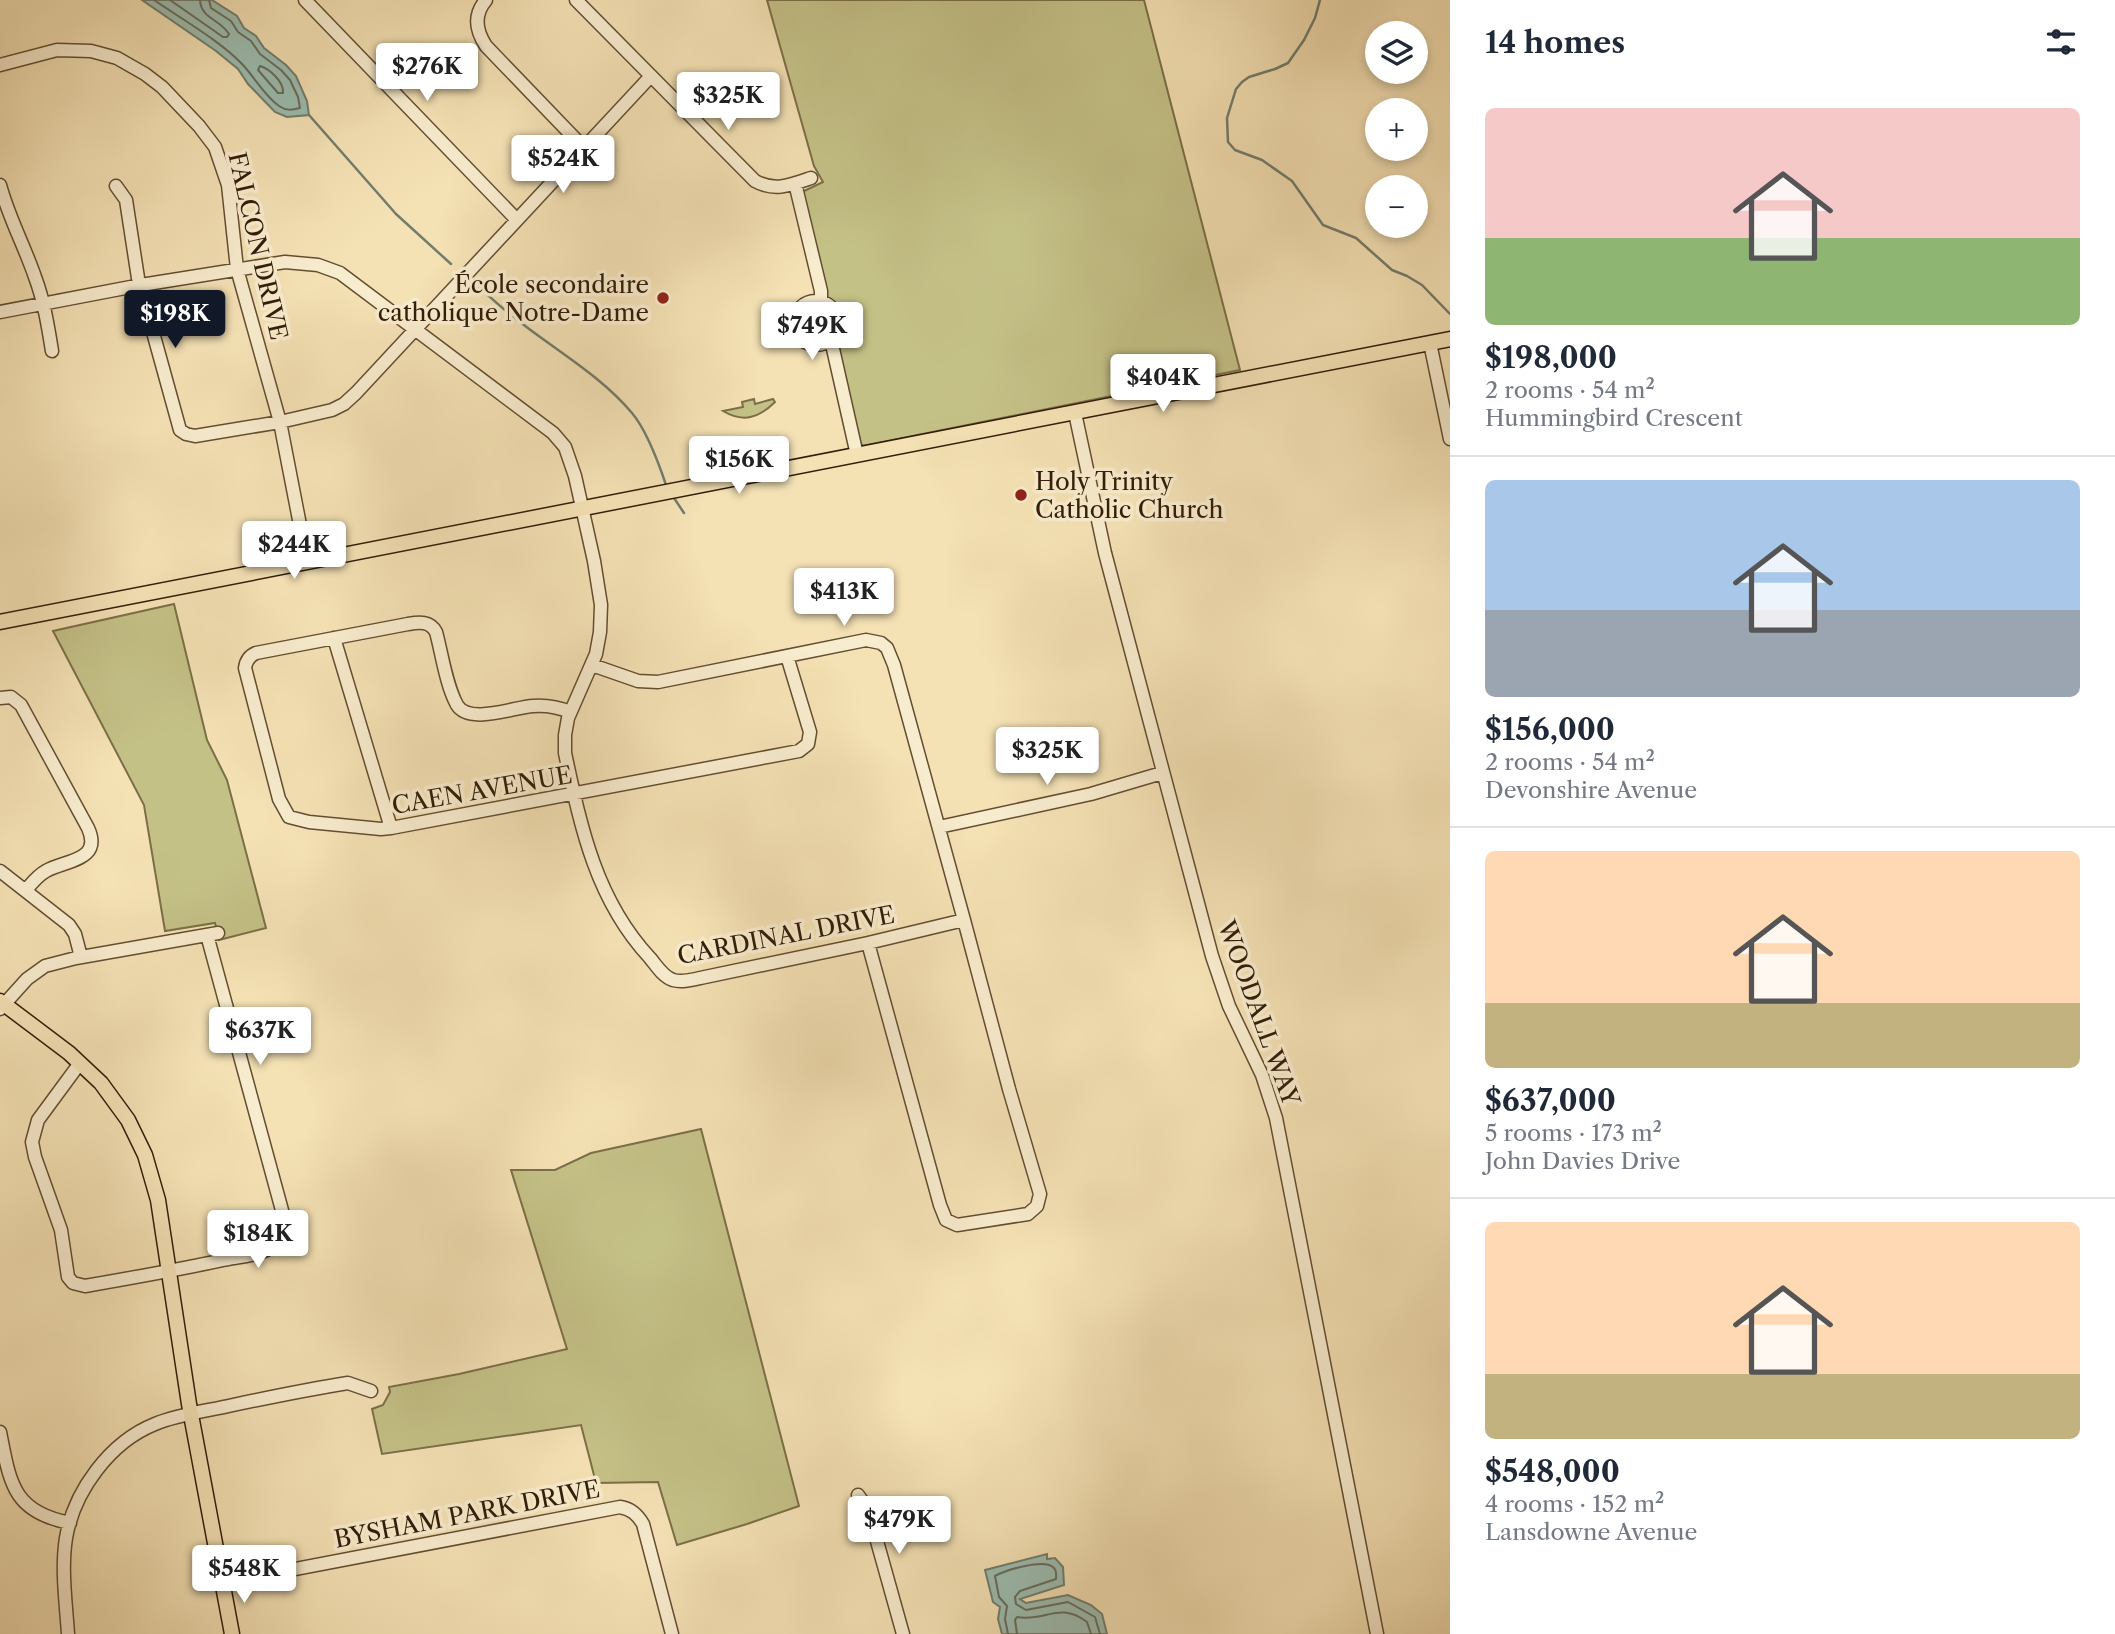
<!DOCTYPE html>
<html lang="en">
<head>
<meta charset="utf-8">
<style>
	body { margin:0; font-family:"Libre Caslon Text",serif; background:#f2f2f3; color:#1f2937; height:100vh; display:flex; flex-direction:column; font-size:26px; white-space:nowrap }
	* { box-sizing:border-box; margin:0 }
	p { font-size:23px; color:#747a83 }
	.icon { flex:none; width:38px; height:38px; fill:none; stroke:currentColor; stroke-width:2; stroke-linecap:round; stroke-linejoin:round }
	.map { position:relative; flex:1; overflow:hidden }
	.drawer { display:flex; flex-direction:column; background:#fff; width:665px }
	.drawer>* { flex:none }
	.buttons { position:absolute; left:1365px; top:21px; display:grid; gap:14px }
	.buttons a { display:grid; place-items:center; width:63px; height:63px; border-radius:50%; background:#fff; box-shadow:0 4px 10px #0003; font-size:35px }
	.price { position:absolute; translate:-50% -60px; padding:0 16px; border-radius:7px; background:#fff; color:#222; font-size:23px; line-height:46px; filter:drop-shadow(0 2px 4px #0008) }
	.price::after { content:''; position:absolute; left:50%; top:42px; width:21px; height:16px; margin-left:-10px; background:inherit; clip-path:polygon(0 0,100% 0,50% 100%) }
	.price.selected { background:#111827; color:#fff }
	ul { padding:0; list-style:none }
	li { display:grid; align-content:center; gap:14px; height:371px; padding:0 35px }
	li+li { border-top:2px solid #e0e1e3 }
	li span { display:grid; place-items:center; height:217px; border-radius:10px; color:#555 }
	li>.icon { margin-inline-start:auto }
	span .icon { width:126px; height:126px; fill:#fffc; stroke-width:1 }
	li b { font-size:30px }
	h2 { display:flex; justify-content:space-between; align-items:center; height:84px; padding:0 35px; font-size:30px }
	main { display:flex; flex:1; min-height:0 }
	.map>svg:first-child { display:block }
</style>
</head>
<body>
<main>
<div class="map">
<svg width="1450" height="1634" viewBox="0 0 1450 1634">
	<rect width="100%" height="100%" fill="#f4e1b4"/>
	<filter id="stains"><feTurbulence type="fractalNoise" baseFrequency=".00286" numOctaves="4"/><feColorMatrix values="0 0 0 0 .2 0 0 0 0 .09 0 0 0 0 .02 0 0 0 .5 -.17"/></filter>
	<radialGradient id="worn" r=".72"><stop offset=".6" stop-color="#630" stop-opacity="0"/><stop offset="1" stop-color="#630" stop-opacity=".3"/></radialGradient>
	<path fill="#c4c187" stroke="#7b6f47" stroke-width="2" d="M 767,0 L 1144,0 L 1240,370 L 863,446 L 860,442 L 837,341 L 841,331 L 843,321 L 839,310 L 825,294 L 803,195 L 804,191 L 823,182 L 814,166 Z
		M799 323a17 17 0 1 1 34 0a17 17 0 1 1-34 0Z
		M 754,399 L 755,404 L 773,399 L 775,402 C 759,418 743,423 723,411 L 743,407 L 742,402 Z
		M 174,604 L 207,740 L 227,780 L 266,928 L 219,940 L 215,923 L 165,931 L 144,805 L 53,631 Z
		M 701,1129 L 799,1506 L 747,1524 L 677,1545 L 658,1482 L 596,1483 L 581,1425 L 382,1454 L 372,1409 L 383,1405 L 390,1392 L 389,1387 L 459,1374 L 567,1349 L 511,1170 L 555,1170 L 591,1153 Z"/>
	<path fill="#9cbdb1" stroke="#727d6d" stroke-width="2" d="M 142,0 L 212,0 L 237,16 L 244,28 L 256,36 L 264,48 L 286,65 L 296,76 L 307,101 L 309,115 L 287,117 L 275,112 L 248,84 L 238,69 L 216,51 Z
		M 1047,1554 L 1047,1559 L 1055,1558 L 1063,1567 L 1064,1585 L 1020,1599 L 1026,1603 L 1068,1595 L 1091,1605 L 1102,1614 L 1107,1634 L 1002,1634 L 998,1619 L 1000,1607 L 993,1602 L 985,1570 Z"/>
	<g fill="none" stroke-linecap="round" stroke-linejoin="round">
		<path stroke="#676d5c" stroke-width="2" d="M 154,0 C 180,18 222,42 243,65 C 255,78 264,95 279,106 C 286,111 292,110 300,108 L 298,97 L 290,80 L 281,70 L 260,54 L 251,41 L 238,32 L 231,21 L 211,8 L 209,0
			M 170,0 L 223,37 L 227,37 L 229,34 C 220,19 201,19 200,0
			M 260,66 C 270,69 284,82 283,93 L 278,93 L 258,70 Z
			M 1008,1634 L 1005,1619 L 1007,1606 L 999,1597 L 995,1576 C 1006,1570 1045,1558 1054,1568 C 1057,1571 1056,1576 1056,1579 L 1020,1591 L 1015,1597 L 1016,1604 L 1026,1610 L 1068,1602 L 1095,1617 L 1100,1634
			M 1017,1634 L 1015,1620 L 1017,1617 C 1046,1622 1059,1601 1087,1622 L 1091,1634"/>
		<path stroke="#727d6d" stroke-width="2.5" d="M 1320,0 L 1315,18 L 1304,40 L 1288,63 L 1275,69 L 1249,77 L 1242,82 L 1236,89 L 1227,118 L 1228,142 L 1235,150 L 1262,160 L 1292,181 L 1323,225 L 1356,238 L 1392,270 L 1407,276 L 1422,285 L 1450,314
			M 309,115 L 396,214 L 451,264
			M 479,287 C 492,299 506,312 520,322 C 557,351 601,376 632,413 C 647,431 659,464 666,485
			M 674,498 L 684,513"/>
		<defs>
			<path id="minor" d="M 305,0 L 517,220
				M 486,0 C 473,15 476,31 486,46 L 584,148
				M 576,0 L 755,181 C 775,192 791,185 811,178
				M 0,65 L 57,50 L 91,51 L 117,58 L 145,74 L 162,87 L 199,126 L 215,147 L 228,185 L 237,269 L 280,422 L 307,561
				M 795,183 L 821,291 L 821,302
				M 0,185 C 9,218 24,245 35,277 C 44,301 48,326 52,351
				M 116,186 L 126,200 L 138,278 L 180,430 L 186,434 L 195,436 L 280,422 L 332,410 L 344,404 L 356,393 L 650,77
				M794 323a22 22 0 1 1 44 0a22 22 0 1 1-44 0Z
				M 0,312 L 141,285 L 285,262 L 318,265 L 340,273 L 553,433 L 565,447 L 575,476 L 594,561 L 601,605 L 600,632 L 596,654 L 568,718 L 565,735 L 565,753 C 581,828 596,900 650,958 C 656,965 663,977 673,980 C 682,983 695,979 705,977 L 868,943 L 964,920 L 894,665 L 887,648 L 881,643 L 866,640 L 658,682 L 638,681 L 592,665
				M 831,340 L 857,455
				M 1430,343 L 1450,439
				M 1075,413 L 1105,553 L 1212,956 L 1229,1006 L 1262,1075 L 1276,1118 L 1377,1634
				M 334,638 L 391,828
				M 0,698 L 11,697 L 21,705 L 88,828 C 103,861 65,860 46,871 C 37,876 32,883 26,890
				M 570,712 C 558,707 547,705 533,706 C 514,707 469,725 457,705 C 446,685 442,654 436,632 C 430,621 420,622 408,624 L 256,653 C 249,656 246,661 245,668 L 279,799 L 289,817 L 309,822 L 381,829 L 391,828 L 799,751 L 808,744 L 810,732 L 787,656
				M 939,827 L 1091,794 L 1162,773
				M 0,871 L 69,925 L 75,934 L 81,957
				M 868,943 L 940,1205 L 946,1220 L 957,1225 L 1028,1214 L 1037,1206 L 1040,1194 L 1009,1089 L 964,920
				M 0,1009 L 27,979 L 45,966 L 76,958 L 218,933
				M 80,1063 L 38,1120 L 32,1142 L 35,1157 L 61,1230 L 68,1277 L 73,1283 L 85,1286 C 131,1278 177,1270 223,1260 C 237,1257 257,1256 270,1248 C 281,1240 284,1227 283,1214 L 207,935
				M 0,1432 C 10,1482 12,1512 70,1523
				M 858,1495 L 868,1509 L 903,1634
				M 222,1583 L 620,1507 C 631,1509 637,1514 643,1524 L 672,1634
				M 68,1634 C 66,1603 61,1569 66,1538 C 74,1491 110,1442 155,1424 C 179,1414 207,1411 233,1405 C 271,1397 310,1389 348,1383 L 371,1391"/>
			<path id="major" d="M 0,622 L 1450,339
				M 0,1001 L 69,1053 L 101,1083 L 128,1120 L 145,1155 L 158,1200 L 189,1404 L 232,1634"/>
		</defs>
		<use href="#minor" stroke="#624e32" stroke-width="15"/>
		<use href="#major" stroke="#321d07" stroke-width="17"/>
		<use href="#minor" stroke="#f8ecce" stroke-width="12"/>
		<use href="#major" stroke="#f4e1b4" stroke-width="14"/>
	</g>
	<g fill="#8f2418" stroke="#f8ecce" stroke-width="2.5">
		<circle cx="663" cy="298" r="7"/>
		<circle cx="1021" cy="495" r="7"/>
	</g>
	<g text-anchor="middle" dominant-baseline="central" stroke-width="7" stroke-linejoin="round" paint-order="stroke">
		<g font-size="24" fill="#321d07" stroke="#f8ecce">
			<text transform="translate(258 246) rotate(77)">FALCON DRIVE</text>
			<text transform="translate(482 790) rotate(-10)">CAEN AVENUE</text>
			<text transform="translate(786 935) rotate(-11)">CARDINAL DRIVE</text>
			<text transform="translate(1259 1013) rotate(70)">WOODALL WAY</text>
			<text transform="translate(467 1514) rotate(-11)">BYSHAM PARK DRIVE</text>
		</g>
		<g font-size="24" fill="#321d07" stroke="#f8ecce" text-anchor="end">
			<text x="649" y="284">École secondaire<tspan x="649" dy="28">catholique Notre-Dame</tspan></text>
			<text x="1035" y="481" text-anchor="start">Holy Trinity<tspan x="1035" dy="28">Catholic Church</tspan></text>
		</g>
	</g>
	<rect width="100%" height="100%" filter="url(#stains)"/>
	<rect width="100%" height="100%" fill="url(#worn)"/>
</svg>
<div class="buttons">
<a><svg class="icon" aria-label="layers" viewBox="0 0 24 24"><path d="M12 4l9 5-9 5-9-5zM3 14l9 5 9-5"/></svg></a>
<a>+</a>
<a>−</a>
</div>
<b class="price" style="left:427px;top:103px">$276K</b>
<b class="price" style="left:728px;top:132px">$325K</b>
<b class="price" style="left:563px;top:195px">$524K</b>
<b class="price selected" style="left:175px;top:350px">$198K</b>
<b class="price" style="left:812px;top:362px">$749K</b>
<b class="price" style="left:1163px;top:414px">$404K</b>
<b class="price" style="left:739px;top:496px">$156K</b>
<b class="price" style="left:294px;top:581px">$244K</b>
<b class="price" style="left:844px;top:628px">$413K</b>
<b class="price" style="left:1047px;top:787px">$325K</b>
<b class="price" style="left:260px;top:1067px">$637K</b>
<b class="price" style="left:258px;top:1270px">$184K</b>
<b class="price" style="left:899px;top:1556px">$479K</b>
<b class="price" style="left:244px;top:1605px">$548K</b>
</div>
<section class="drawer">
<h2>14 homes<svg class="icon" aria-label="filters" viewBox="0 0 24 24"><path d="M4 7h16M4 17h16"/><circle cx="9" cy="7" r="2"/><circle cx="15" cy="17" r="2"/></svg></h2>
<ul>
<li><span style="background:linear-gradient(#f6c9c9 60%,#8fb573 0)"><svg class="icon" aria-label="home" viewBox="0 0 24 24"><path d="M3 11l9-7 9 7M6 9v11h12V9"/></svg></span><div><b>$198,000</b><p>2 rooms · 54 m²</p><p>Hummingbird Crescent</p></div></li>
<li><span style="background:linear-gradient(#a9c7e8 60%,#9aa5b1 0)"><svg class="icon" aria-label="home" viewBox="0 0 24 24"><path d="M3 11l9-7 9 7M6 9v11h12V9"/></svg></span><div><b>$156,000</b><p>2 rooms · 54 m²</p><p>Devonshire Avenue</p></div></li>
<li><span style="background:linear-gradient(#ffd9b3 70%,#c2b280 0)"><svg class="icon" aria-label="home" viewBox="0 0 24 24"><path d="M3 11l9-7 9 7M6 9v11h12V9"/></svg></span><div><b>$637,000</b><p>5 rooms · 173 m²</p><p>John Davies Drive</p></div></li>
<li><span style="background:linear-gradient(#ffd9b3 70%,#c2b280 0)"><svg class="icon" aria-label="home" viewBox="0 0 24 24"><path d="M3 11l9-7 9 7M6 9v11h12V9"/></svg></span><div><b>$548,000</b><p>4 rooms · 152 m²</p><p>Lansdowne Avenue</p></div></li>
</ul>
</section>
</main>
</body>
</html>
